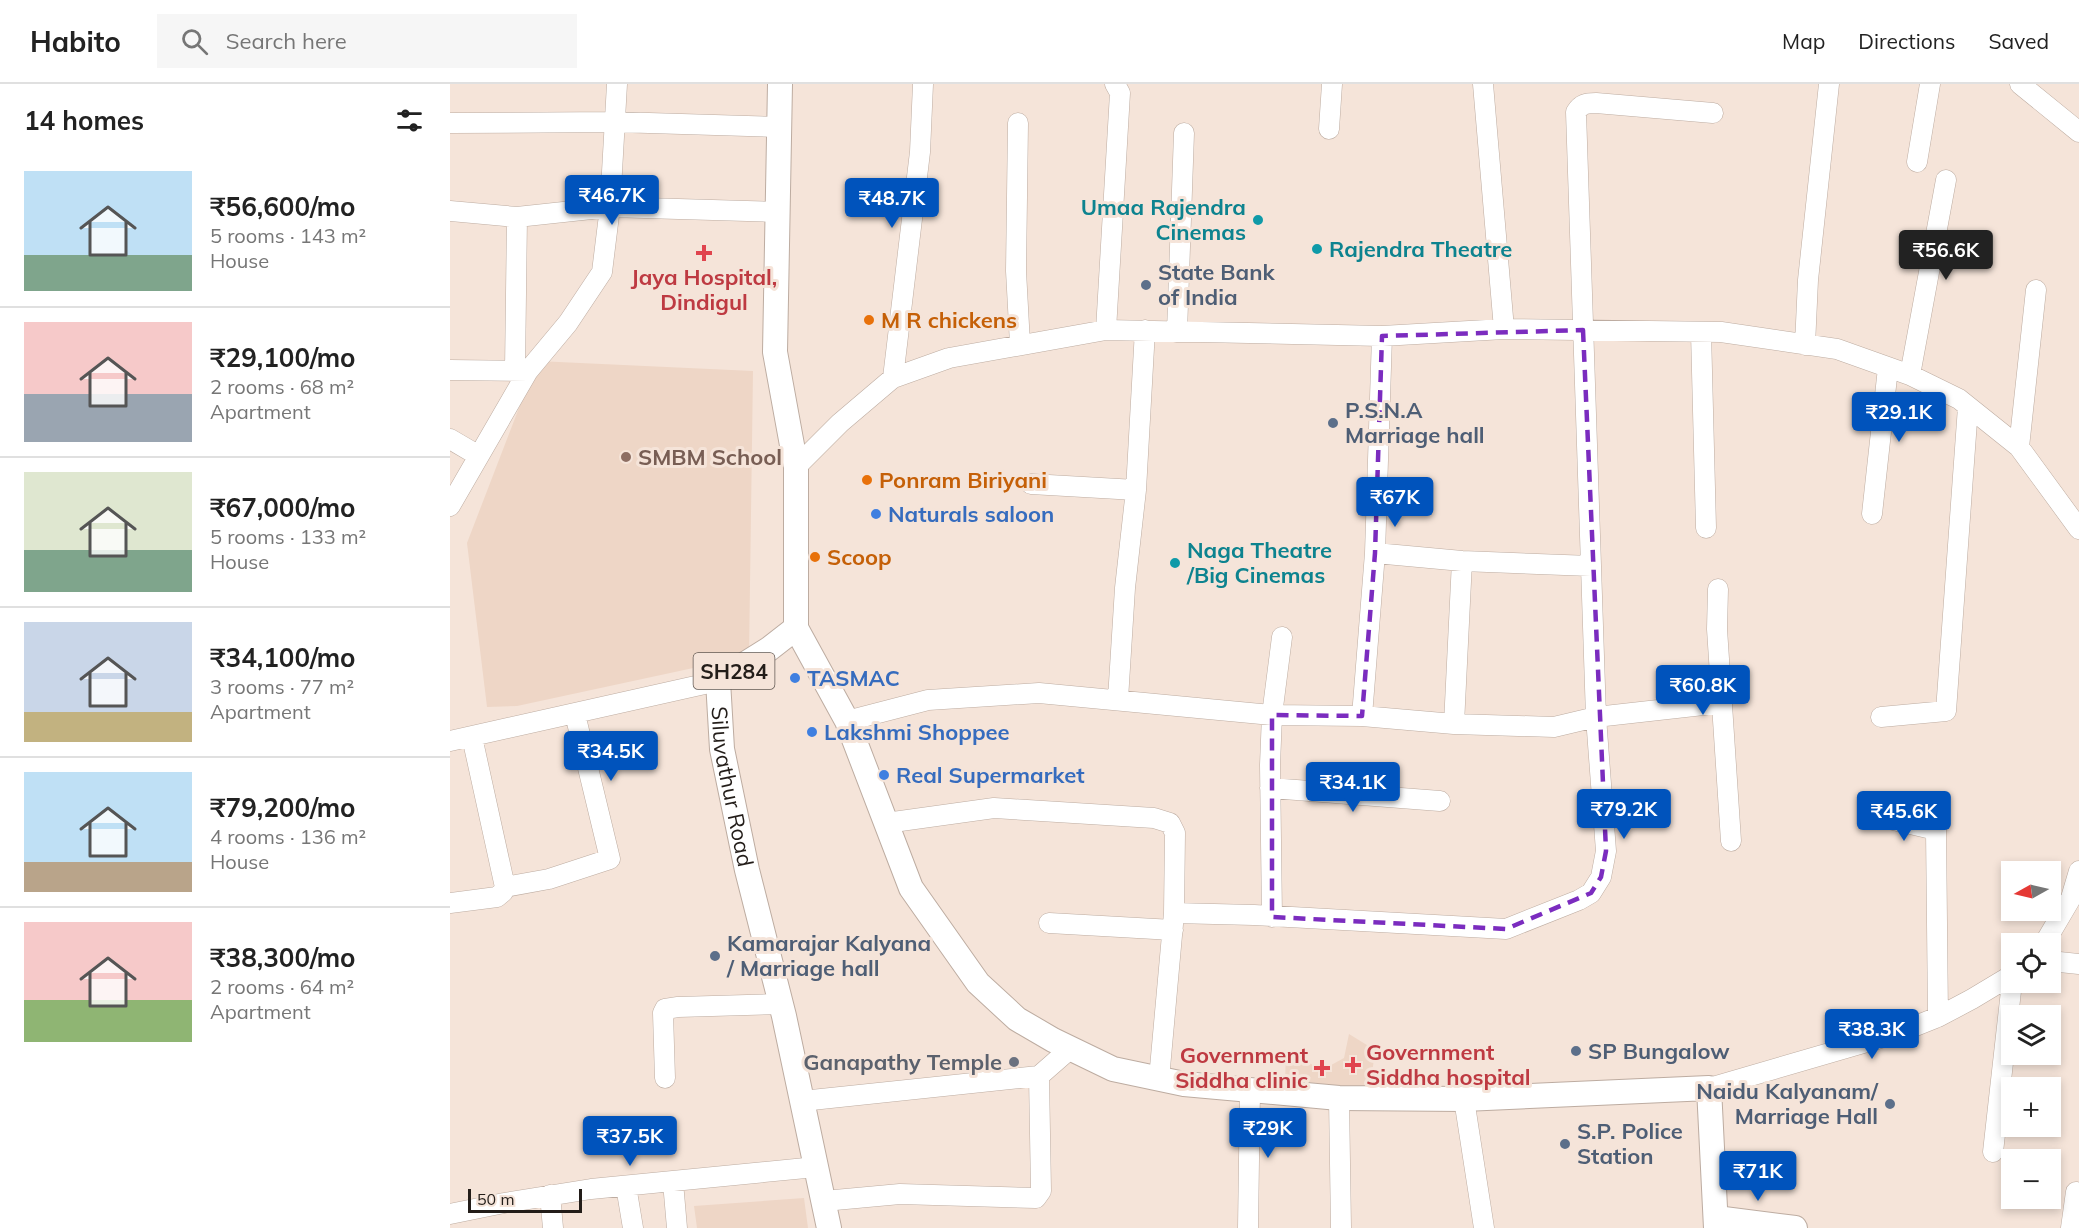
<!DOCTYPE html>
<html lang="en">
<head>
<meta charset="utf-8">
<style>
	body { margin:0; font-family:Mulish,sans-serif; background:#f6f6f6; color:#222; height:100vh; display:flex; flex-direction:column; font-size:22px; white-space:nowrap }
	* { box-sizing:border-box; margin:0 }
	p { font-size:20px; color:#767676 }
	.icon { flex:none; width:33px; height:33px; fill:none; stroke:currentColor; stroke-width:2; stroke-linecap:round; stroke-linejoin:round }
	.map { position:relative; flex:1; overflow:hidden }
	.panel { display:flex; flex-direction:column; background:#fff; width:450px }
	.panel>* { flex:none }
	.needle { width:39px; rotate:262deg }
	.buttons { position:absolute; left:1551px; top:777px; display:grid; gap:12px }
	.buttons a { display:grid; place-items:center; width:60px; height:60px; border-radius:0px; background:#fff; box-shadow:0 3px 9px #0003; font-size:30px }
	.scale { position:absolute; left:18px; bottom:15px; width:114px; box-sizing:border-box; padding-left:6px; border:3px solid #231d19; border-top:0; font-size:16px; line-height:21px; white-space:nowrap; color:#231d19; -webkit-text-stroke:4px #f5e4d9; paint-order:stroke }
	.price { position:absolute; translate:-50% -51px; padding:0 14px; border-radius:6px; background:#0053bc; color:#fff; font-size:20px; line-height:39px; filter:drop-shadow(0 2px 3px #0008) }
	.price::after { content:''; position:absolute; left:50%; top:36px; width:18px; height:14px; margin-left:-9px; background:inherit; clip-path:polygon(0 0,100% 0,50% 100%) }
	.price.active { background:#222; color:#fff }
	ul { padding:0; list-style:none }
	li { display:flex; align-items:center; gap:18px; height:150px; padding:0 24px }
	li+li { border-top:2px solid #e0e0e0 }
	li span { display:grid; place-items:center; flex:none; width:168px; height:120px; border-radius:0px; color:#555 }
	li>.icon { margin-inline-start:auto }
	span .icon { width:72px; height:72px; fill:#fffc; stroke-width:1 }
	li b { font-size:26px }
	h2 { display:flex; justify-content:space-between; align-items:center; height:72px; padding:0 24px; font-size:26px }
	header { display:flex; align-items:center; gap:36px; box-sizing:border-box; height:84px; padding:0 30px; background:#fff; border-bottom:2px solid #e0e0e0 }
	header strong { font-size:28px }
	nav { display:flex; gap:33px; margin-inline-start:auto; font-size:21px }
	.search { width:420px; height:54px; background:#f6f6f6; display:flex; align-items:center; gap:15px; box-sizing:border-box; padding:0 21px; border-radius:0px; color:#767676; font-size:22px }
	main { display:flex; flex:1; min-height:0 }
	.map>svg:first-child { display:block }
</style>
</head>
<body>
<header>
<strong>Habito</strong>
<div class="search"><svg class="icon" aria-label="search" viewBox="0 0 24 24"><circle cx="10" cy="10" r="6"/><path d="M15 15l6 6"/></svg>Search here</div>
<nav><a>Map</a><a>Directions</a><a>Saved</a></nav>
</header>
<main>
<section class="panel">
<h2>14 homes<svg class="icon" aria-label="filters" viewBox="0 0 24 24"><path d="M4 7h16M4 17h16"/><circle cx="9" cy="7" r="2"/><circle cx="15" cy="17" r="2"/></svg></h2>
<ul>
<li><span style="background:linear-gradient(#bfe0f5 70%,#7fa58c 0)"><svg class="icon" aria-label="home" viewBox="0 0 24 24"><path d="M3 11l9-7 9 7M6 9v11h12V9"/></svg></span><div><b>₹56,600/mo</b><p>5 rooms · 143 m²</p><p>House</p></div></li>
<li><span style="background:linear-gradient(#f6c9c9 60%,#9aa5b1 0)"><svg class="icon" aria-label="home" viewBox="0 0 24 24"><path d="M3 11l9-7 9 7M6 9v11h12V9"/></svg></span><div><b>₹29,100/mo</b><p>2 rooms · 68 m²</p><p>Apartment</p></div></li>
<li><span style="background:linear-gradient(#dfe7d0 65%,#7fa58c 0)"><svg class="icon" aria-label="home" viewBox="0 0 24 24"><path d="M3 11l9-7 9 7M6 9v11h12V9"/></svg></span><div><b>₹67,000/mo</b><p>5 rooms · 133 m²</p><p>House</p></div></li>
<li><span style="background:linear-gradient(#c9d6e8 75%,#c2b280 0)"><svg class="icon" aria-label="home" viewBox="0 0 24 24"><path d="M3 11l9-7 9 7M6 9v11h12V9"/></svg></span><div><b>₹34,100/mo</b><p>3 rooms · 77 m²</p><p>Apartment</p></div></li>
<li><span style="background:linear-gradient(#bfe0f5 75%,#b9a48a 0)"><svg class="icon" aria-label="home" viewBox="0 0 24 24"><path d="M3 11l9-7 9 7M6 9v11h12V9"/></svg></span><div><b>₹79,200/mo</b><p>4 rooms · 136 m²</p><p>House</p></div></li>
<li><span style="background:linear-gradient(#f6c9c9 65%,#8fb573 0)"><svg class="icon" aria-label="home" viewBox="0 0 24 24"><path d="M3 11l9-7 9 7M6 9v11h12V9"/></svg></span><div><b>₹38,300/mo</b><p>2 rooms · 64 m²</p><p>Apartment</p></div></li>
</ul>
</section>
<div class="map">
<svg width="1629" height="1144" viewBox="0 0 1629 1144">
	<rect width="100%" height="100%" fill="#f5e4d9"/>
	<path fill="#eed6c6" d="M 87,277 L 303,287 L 299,572 L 67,622 L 37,623 L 17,459 Z
		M 899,950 L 925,966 L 920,1007 L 835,999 L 836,966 L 872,986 L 894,974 Z
		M 354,1114 L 358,1144 L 247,1144 L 244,1122 Z"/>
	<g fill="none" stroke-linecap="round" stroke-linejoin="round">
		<defs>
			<path id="minor" d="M 1033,0 L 1054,245
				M 1570,0 L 1629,48
				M 0,39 L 166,38 L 329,43
				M 568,39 L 566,187 L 570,260
				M 879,45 L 882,0
				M 1467,78 L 1480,0
				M 0,127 L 67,133 L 160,123 L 327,128
				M 656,246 L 670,9 L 665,0
				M 727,248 L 734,49
				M 1251,248 L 1256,444
				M 1355,261 L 1358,196 L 1379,0
				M 0,286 L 78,287
				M 65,286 L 67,133
				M 1460,291 L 1496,96
				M 443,294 L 470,68 L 473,0
				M 0,355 L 29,372
				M 1569,363 L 1586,206
				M 346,383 L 390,339 L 443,294 L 499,274 L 656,246 L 932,252 L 1054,245 L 1271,248 L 1387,265 L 1460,291 L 1509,315 L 1569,363 L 1629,445
				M 581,400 L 686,406
				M 0,422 L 78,287 L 118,239 L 152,188 L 160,123 L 167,0
				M 1422,430 L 1438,284
				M 925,469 L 1012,477 L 1141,482
				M 1268,505 L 1267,545 L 1281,757
				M 668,615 L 675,504 L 686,406 L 695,246
				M 912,632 L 925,469 L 932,252
				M 1431,633 L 1496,627 L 1518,323
				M 397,637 L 478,616 L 589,609 L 822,631 L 912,632 L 1004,640 L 1104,643 L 1146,633 L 1271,619
				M 1004,640 L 1012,477
				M 0,657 L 268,597
				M 820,704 L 990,717
				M 1431,733 L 1486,746 L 1488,933
				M 436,739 L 544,724 L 704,734 L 720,739 L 725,749 L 724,829 L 709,995
				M 55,803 L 99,795 L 160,775 L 125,630
				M 0,819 L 47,813 L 53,808 L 55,803 L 22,653
				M 724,829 L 804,831 L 1056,845 L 1129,816 L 1141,809 L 1151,793 L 1156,767 L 1146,633 L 1126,28 C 1131,20 1136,19 1146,19 L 1263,29
				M 822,833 L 820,681 L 822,631 L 832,553
				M 599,839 L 723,846
				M 1594,860 L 1621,814 L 1629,787
				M 1600,877 L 1629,880
				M 589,992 L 621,964
				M 215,994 L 213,929 L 215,925 L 228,923 L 331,920
				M 1259,1004 L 1448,949 L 1488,933 L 1522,915 L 1562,891
				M 889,1014 L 891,1144
				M 1014,1015 L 1034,1144
				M 352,1017 L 589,992 L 591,1107 L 586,1114 L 450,1110 L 374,1117
				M 1543,1068 L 1562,898
				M 223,1098 L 227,1144
				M 176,1102 L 183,1144
				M 100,1111 L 103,1144
				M 0,1130 L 54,1119 L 141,1105 L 366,1083
				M 798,1144 L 800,1006
				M 1621,1144 L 1626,1108"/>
			<g id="major">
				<path id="s1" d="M 330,0 L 325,268 L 346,383 L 346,544 L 319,565 L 268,597 L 272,665 L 297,786 L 334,932 L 379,1144"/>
				<path d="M 346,544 L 397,637 L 461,804 L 528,899 L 567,935 L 603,956 L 663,985 L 734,1000 L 889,1014 L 1014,1015 L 1259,1004 L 1266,1144"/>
				<path d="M 1266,1134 L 1345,1144"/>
			</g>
		</defs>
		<use href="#minor" stroke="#bdaca1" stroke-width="21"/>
		<use href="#major" stroke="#bdaca1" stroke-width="26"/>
		<use href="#minor" stroke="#fff" stroke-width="20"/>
		<use href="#major" stroke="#fff" stroke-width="24"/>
	</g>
	<path fill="none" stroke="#7b2cbf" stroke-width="4.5" stroke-dasharray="12 8" stroke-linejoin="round" d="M 1133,246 L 1156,767 L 1151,793 L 1141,809 L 1056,845 L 822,833 L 822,631 L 912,632 L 925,469 L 932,252 Z"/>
	<g fill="#0f9aa8" stroke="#f5e4d9" stroke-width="2">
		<circle cx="808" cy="136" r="6"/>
		<circle cx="867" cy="165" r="6"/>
		<circle cx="725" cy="479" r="6"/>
	</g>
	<g fill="#e0444e" stroke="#f5e4d9" stroke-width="2">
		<path d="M251 160h6v6h6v6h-6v6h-6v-6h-6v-6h6z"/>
		<path d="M900 972h6v6h6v6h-6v6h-6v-6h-6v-6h6z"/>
		<path d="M869 975h6v6h6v6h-6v6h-6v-6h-6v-6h6z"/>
	</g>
	<g fill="#5c6f8a" stroke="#f5e4d9" stroke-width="2">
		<circle cx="696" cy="201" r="6"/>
		<circle cx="883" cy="339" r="6"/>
		<circle cx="265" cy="872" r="6"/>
		<circle cx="1126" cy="967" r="6"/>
		<circle cx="1440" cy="1020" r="6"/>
		<circle cx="1115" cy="1060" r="6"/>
	</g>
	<g fill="#e8710a" stroke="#f5e4d9" stroke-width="2">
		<circle cx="419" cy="236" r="6"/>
		<circle cx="417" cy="396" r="6"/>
		<circle cx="365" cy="473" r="6"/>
	</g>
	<circle fill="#8d6e63" stroke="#f5e4d9" stroke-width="2" cx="176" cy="373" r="6"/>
	<g fill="#3f7fe0" stroke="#f5e4d9" stroke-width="2">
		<circle cx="426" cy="430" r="6"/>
		<circle cx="345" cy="594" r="6"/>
		<circle cx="362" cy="648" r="6"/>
		<circle cx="434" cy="691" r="6"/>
	</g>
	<circle fill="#6b7280" stroke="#f5e4d9" stroke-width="2" cx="564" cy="978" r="6"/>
	<g text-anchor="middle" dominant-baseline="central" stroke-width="6" stroke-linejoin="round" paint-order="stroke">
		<rect fill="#f5e4d9" stroke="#625953" stroke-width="1.5" x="243.5" y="569" width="81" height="36" rx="4.5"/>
		<g font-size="21" font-weight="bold" fill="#231d19">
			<text x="284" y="587">SH284</text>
		</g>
		<g font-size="22" font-weight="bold" fill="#0d838f" stroke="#f5e4d9" text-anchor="start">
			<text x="796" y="123" text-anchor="end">Umaa Rajendra<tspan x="796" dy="25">Cinemas</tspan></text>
			<text x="879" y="165">Rajendra Theatre</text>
			<text x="737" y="466">Naga Theatre<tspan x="737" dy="25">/Big Cinemas</tspan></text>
		</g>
		<g font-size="22" font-weight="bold" fill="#4e5e75" stroke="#f5e4d9" text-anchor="start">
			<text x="708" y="188">State Bank<tspan x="708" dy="25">of India</tspan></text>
			<text x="895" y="326">P.S.N.A<tspan x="895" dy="25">Marriage hall</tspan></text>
			<text x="277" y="859">Kamarajar Kalyana<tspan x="277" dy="25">/ Marriage hall</tspan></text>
			<text x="1138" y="967">SP Bungalow</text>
			<text x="1428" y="1007" text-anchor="end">Naidu Kalyanam/<tspan x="1428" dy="25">Marriage Hall</tspan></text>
			<text x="1127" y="1047">S.P. Police<tspan x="1127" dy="25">Station</tspan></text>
		</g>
		<g font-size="22" font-weight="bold" fill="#be3a42" stroke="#f5e4d9">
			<text x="254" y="193">Jaya Hospital,<tspan x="254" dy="25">Dindigul</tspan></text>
			<text x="916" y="968" text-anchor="start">Government<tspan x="916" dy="25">Siddha hospital</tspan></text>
			<text x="858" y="971" text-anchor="end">Government<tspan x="858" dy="25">Siddha clinic</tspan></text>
		</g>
		<g font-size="22" font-weight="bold" fill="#c56008" stroke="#f5e4d9" text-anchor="start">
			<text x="431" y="236">M R chickens</text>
			<text x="429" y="396">Ponram Biriyani</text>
			<text x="377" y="473">Scoop</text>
		</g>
		<g font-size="22" font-weight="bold" fill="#785e54" stroke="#f5e4d9" text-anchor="start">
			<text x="188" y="373">SMBM School</text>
		</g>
		<g font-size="22" font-weight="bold" fill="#366cbe" stroke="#f5e4d9" text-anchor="start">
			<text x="438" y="430">Naturals saloon</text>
			<text x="357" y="594">TASMAC</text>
			<text x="374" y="648">Lakshmi Shoppee</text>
			<text x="446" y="691">Real Supermarket</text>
		</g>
		<g font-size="22" fill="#231d19" stroke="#f5e4d9">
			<text stroke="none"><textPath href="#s1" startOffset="747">Siluvathur Road</textPath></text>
		</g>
		<g font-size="22" font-weight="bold" fill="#5b616d" stroke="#f5e4d9" text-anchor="end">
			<text x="552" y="978">Ganapathy Temple</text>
		</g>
	</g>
</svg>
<div class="buttons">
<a><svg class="needle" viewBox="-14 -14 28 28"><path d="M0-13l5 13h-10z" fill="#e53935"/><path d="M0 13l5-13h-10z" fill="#767676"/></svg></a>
<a><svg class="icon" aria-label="locate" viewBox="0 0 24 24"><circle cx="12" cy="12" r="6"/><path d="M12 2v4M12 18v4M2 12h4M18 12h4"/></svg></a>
<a><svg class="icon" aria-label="layers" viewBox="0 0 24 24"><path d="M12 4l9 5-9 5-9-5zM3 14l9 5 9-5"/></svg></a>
<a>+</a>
<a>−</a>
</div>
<div class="scale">50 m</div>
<b class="price" style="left:162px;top:142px">₹46.7K</b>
<b class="price" style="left:442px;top:145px">₹48.7K</b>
<b class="price active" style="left:1496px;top:197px">₹56.6K</b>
<b class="price" style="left:1449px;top:359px">₹29.1K</b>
<b class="price" style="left:945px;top:444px">₹67K</b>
<b class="price" style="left:1253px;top:632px">₹60.8K</b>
<b class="price" style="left:161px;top:698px">₹34.5K</b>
<b class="price" style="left:903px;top:729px">₹34.1K</b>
<b class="price" style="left:1174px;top:756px">₹79.2K</b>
<b class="price" style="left:1454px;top:758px">₹45.6K</b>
<b class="price" style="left:1422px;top:976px">₹38.3K</b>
<b class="price" style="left:818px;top:1075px">₹29K</b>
<b class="price" style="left:180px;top:1083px">₹37.5K</b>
<b class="price" style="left:1308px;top:1118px">₹71K</b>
</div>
</main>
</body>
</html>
